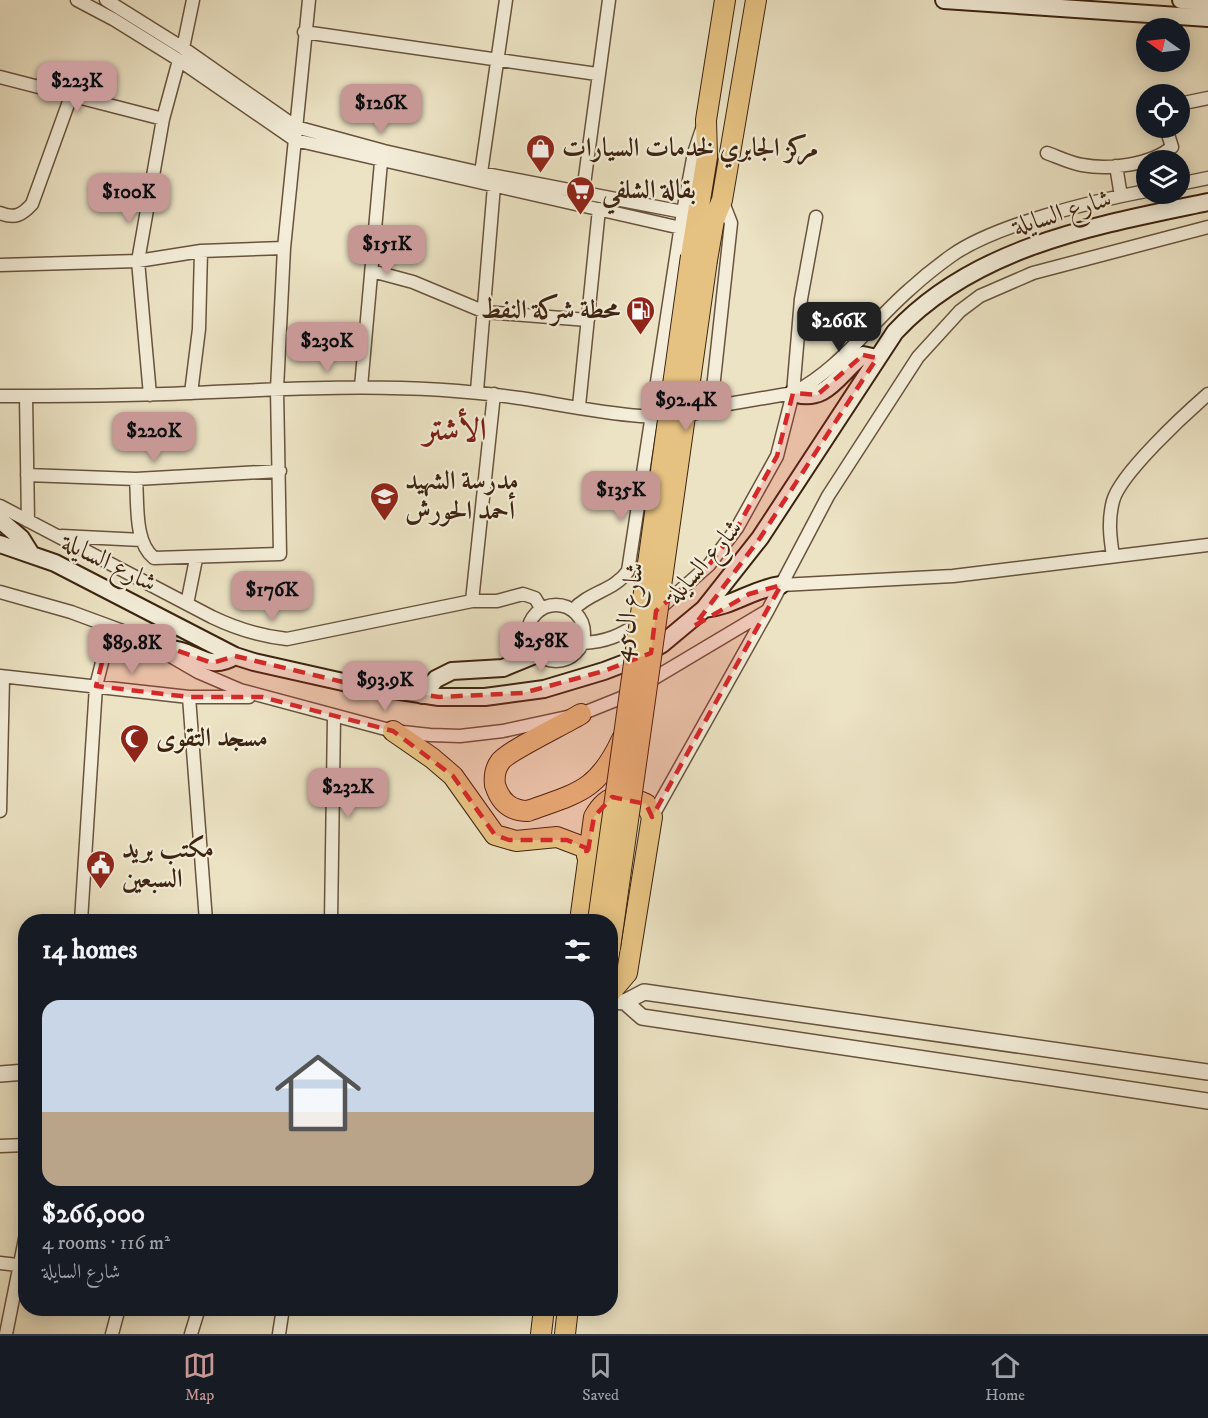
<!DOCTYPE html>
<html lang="en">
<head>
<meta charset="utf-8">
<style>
	body { margin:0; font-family:"IM FELL DW Pica",Amiri,serif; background:#242831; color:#f1f3f6; height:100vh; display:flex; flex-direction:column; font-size:22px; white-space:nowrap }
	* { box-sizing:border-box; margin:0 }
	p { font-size:20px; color:#9ea1a6 }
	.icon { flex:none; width:33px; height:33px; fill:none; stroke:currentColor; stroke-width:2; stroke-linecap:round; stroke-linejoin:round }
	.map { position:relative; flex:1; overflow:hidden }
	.panel { position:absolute; left:18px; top:914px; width:600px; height:402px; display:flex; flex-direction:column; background:#171b24; border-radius:24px; box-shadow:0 3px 15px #0003 }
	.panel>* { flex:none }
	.needle { width:39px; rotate:284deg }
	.buttons { position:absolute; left:1136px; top:18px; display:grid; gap:12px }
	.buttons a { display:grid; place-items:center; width:54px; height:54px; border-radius:50%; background:#171b24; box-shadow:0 3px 15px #0003; font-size:30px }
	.price { position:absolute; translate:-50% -51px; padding:0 14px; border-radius:12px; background:#c59692; color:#111; font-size:20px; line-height:39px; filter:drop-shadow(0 2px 3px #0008) }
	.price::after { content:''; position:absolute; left:50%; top:36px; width:18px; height:14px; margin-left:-9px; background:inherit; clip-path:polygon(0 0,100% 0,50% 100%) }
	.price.on { background:#222; color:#fff }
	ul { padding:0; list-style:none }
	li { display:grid; align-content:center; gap:12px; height:318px; padding:0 24px }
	li span { display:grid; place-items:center; height:186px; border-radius:18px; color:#555 }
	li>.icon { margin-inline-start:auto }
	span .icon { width:108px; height:108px; fill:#fffc; stroke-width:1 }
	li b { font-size:26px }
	h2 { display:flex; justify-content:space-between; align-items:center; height:72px; padding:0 24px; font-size:26px }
	.dock { display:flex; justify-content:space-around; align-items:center; height:84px; border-top:2px solid #363941; background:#171b24; font-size:16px; color:#9ea1a6 }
	.dock a { display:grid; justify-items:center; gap:3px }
	.dock .on { color:#c59692 }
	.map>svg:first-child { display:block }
</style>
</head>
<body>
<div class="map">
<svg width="1208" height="1334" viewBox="0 0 1208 1334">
	<rect width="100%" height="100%" fill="#ece3c4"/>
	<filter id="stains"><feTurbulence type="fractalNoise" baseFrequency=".00333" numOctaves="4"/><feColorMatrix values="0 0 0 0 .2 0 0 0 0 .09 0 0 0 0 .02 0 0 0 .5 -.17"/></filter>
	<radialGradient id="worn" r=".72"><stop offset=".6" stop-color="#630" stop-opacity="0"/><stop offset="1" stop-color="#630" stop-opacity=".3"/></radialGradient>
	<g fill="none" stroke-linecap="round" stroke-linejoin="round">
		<defs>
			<path id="minor" d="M 77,0 L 113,19 L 179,60 L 295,140 L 681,228
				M 106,0 L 183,48 L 296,127 L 384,151 L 481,173 L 683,212
				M 304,32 L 597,74
				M 183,48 L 193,0
				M 0,77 L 163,119
				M 1179,104 L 1208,98
				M 1047,153 C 1058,157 1070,163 1082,165 C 1109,170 1151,165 1172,147 L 1166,128
				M 1116,166 L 1121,196
				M 481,173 L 506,0
				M 1179,184 L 1208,178
				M 583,192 L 609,0
				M 0,213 C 15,219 22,215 32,204 L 71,96
				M 0,265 L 138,261 L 201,251 L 284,248
				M 372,271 L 413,282 L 485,312 L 588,320
				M 361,387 L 381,162
				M 477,391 L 494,186
				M 191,393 L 199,329 L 201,251
				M 150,395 L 138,261 L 163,119 L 179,60
				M 0,396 C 64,396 128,396 191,393 C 300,388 410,382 519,398 C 564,404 674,431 711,407 L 793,393 C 840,369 870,324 909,290 C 922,278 937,266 951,256 C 994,225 1093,201 1146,191
				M 26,396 L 28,521
				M 579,406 L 599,209
				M 711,407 L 731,223 L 722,200
				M 27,475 L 136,479 L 280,471
				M 136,479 C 138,504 134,542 154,558 L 280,554 L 277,389 L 284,248 L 309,0
				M 0,506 L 212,617 C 237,629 259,636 287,639 L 472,601 L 497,601 L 523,594 L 535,598 L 541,608
				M 62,536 L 142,540
				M 1113,556 C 1110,537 1108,520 1113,501 C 1120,474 1185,414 1208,394
				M 781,585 L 953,576 L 1208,545
				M 0,592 L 71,612 L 136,636 L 198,672 L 240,690 L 393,731 L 430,735 L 460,736 L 503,731 L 581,714 L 621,698 L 767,611
				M 472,601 L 494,394
				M 187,604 L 196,559
				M528 633a28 28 0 1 1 56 0a28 28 0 1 1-56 0Z
				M 573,610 C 589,592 614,591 628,571 L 683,212 L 694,153 L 702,129
				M 658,610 L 709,565 L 737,528 L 777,456 L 793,393 L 801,299 L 816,217
				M 582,643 C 607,642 621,635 641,622
				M 0,676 L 189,697 L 249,697
				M 189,697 L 206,921
				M 0,811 L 3,677
				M 652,817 L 768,610 L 828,496 L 918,357 L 960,311 L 980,296 L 1033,273 L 1208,227
				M 81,921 L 96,686 L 111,627
				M 331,921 L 334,717
				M 0,1146 L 26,1145
				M 0,1263 L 26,1266
				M 6,1334 L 26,1234
				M 112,1334 L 119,1308
				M 191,1334 L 199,1308
				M 279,1334 L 283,1308"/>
			<path id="tertiary" d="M 610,1001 L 625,1002 L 644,992 L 1208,1072
				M 625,1002 L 642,1017 L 1208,1101
				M 0,1074 L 26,1072"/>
			<path id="secondary" d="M 944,0 L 1208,18
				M 1181,0 L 1208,2
				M 793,393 C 827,404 838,374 863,355 L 877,358
				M 0,520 L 21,538 L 31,554
				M 0,544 L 55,563 L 235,656 L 254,662 L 343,682 L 439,697 L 485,697 L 544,689 L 604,671 L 638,658 L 662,644 L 704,609 L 760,538 L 895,332 C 975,246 1098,225 1208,202
				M 704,609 C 734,606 752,589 781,585
				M 159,647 C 167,648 176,649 184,652 C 204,659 214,669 235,656
				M 422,695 L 436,679 L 452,671 L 503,668 L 537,654"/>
			<path id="primary" d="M 691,256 L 707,157 L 706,120 L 725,0
				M 707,260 L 714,220 L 722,200 L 756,0
				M 581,714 C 565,724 506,752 500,762 C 495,769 494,777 495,785 C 500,801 510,811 528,811 C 578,793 598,791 622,739
				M 393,731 L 432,758 L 453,776 L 495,835 L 516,841 L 557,837 L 586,848 L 587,856
				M 580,921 L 594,817 C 608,792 621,794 646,804 L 652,817 L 627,973 L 610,993
				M 541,1334 L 544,1308
				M 565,1334 L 568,1308"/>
		</defs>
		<use href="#minor" stroke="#68533d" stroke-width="15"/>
		<use href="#tertiary" stroke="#68533d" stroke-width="18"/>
		<use href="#secondary" stroke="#3c2310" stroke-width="20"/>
		<use href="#primary" stroke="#3c2310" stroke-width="22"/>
		<use href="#minor" stroke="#f3edd9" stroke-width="12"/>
		<use href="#tertiary" stroke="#f3edd9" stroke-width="15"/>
		<use href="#secondary" stroke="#f3edd9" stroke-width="16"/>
		<use href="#primary" stroke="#e6c282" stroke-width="20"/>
		<defs>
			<path id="primary-bridge" d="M 598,921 L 691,256
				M 610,948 L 707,260"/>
		</defs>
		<use href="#primary-bridge" stroke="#3c2310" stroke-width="22" stroke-linecap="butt"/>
		<use href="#primary-bridge" stroke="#e6c282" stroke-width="20"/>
	</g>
	<path fill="#d62828" fill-opacity="0.2" stroke="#d62828" stroke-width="4.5" stroke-dasharray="12 8" stroke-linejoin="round" d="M 863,355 L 877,358 L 760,538 L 694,626 L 749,594 L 781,585 L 652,817 L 646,804 L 612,797 L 594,817 L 587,856 L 586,848 L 567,840 L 509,840 L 495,835 L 453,776 L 393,731 L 262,697 L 189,697 L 96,686 L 111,627 L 212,663 L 235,656 L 343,682 L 439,697 L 523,693 L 604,671 L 651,653 L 656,611 L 709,565 L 737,528 L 777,456 L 793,393 L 817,395 Z"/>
	<defs>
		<symbol id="shop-pin" viewBox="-11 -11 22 30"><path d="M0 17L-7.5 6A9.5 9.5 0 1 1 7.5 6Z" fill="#8f2418" stroke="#f3edd9"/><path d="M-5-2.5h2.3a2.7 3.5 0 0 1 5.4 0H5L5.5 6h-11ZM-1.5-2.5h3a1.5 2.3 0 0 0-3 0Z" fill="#fff"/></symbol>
		<symbol id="supermarket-pin" viewBox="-11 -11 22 30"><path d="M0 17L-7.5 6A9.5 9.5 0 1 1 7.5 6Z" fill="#8f2418" stroke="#f3edd9"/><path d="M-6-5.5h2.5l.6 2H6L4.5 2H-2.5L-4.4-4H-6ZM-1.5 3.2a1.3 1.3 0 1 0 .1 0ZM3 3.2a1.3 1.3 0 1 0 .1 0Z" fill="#fff"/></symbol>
		<symbol id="fuel-pin" viewBox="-11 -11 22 30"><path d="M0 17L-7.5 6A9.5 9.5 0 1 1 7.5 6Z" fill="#8f2418" stroke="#f3edd9"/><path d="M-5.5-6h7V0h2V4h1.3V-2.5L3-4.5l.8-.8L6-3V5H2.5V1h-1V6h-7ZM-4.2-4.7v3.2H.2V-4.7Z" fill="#fff"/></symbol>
		<symbol id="school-pin" viewBox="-11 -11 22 30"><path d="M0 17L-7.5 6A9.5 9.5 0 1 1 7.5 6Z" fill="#8f2418" stroke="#f3edd9"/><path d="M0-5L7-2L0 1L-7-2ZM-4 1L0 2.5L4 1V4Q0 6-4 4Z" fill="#fff"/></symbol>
		<symbol id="mosque-pin" viewBox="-11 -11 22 30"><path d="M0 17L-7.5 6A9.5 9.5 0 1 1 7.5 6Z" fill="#8f2418" stroke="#f3edd9"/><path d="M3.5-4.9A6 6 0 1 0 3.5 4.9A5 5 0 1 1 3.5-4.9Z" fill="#fff"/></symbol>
		<symbol id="civic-pin" viewBox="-11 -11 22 30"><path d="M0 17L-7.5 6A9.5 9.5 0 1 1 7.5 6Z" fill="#8f2418" stroke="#f3edd9"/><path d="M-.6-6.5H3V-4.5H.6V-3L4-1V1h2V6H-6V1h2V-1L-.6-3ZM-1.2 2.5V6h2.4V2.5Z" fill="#fff"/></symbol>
	</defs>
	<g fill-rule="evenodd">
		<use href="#shop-pin" x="524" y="132" width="33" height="45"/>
		<use href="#supermarket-pin" x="564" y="174" width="33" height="45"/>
		<use href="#fuel-pin" x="624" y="294" width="33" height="45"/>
		<use href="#school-pin" x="368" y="480" width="33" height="45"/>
		<use href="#mosque-pin" x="118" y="722" width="33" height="45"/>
		<use href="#civic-pin" x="84" y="848" width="33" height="45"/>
	</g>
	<g text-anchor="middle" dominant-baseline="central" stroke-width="4.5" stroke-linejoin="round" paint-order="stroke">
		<g font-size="26" font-weight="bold" fill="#3c2310" stroke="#f3edd9" text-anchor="start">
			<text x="562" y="148">مركز الجابري لخدمات السيارات</text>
			<text x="602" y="190">بقالة الشلفي</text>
			<text x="620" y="310" text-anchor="end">محطة شركة النفط</text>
			<text x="405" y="481">مدرسة الشهيد<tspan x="405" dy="30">أحمد الحورش</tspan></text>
			<text x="156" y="738">مسجد التقوى</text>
			<text x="122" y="849">مكتب بريد<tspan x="122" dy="30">السبعين</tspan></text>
		</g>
		<g font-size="26" fill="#3c2310" stroke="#f3edd9">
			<text transform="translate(1062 213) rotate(-17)">شارع السايلة</text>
			<text transform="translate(704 562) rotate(-49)">شارع السايلة</text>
			<text transform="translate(109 563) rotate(26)">شارع السايلة</text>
			<text transform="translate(629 612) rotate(-82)">شارع ال45</text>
		</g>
		<g font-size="32" font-weight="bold" fill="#7a1f14" stroke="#f3edd9">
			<text x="455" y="431">الأشتر</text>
		</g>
	</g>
	<rect width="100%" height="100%" filter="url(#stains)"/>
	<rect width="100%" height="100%" fill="url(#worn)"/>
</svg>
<div class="buttons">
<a><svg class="needle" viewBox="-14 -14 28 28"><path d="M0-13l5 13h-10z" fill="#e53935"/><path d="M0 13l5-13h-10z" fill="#9ea1a6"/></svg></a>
<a><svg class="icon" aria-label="locate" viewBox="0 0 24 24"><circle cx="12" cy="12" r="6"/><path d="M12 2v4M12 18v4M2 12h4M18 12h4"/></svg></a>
<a><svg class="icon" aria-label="layers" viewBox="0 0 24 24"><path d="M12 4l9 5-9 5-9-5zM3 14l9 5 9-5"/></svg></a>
</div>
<b class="price" style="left:77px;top:113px">$223K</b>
<b class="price" style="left:381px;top:135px">$126K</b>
<b class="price" style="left:129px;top:224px">$100K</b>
<b class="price" style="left:387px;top:276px">$151K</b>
<b class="price on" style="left:839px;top:353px">$266K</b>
<b class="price" style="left:327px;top:373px">$230K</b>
<b class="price" style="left:686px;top:432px">$92.4K</b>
<b class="price" style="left:154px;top:463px">$220K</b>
<b class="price" style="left:621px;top:522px">$135K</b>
<b class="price" style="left:272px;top:622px">$176K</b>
<b class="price" style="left:541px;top:673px">$258K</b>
<b class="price" style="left:132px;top:675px">$89.8K</b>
<b class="price" style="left:385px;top:712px">$93.9K</b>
<b class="price" style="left:348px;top:819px">$232K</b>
<section class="panel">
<h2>14 homes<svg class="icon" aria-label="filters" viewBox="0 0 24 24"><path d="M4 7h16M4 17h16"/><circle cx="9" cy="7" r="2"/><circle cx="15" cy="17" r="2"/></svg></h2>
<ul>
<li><span style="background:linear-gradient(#c9d6e8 60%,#b9a48a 0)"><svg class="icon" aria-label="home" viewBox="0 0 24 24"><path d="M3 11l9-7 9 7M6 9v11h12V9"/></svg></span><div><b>$266,000</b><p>4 rooms · 116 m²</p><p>شارع السايلة</p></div></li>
</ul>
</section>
</div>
<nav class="dock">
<a class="on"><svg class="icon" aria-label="map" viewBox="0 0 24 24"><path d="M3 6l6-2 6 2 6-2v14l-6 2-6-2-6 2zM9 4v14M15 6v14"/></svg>Map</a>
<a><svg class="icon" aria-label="saved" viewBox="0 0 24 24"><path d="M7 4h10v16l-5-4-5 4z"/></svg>Saved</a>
<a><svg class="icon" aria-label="home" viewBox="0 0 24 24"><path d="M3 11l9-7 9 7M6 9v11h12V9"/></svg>Home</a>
</nav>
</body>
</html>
